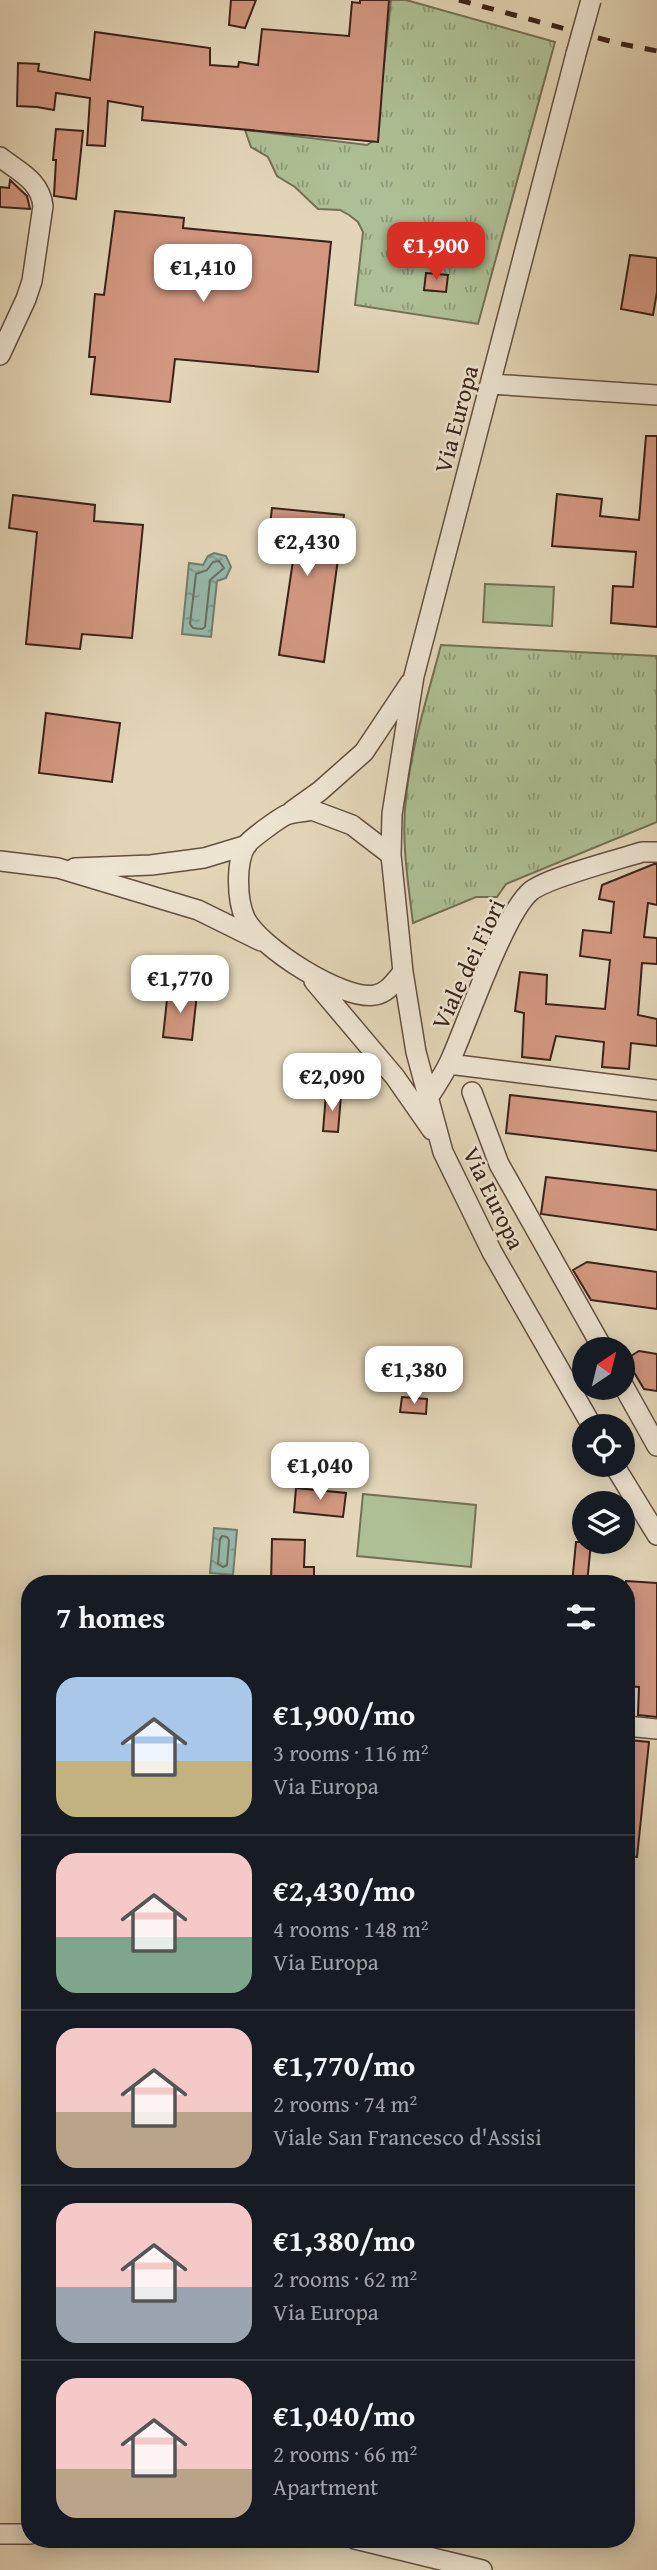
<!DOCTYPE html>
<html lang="en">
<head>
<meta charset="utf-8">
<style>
	body { margin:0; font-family:"Gentium Book Plus",serif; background:#242831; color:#f1f3f6; height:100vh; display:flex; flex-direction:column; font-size:26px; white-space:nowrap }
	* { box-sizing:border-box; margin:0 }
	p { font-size:23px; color:#9ea1a6 }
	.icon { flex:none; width:38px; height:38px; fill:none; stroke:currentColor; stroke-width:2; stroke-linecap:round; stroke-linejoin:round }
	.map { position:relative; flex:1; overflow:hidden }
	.side { position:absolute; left:21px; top:1575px; width:614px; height:973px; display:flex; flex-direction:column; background:#171b24; border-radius:28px; box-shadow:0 4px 18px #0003 }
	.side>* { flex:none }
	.needle { width:46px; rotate:35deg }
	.tools { position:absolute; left:572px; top:1337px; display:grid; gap:14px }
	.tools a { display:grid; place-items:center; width:63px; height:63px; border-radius:50%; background:#171b24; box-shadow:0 4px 18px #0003; font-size:35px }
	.price { position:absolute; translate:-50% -60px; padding:0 16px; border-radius:14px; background:#fff; color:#222; font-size:23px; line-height:46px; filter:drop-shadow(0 2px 4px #0008) }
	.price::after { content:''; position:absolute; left:50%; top:42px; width:21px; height:16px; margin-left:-10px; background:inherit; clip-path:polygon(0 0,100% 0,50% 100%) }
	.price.on { background:#d93025; color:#fff }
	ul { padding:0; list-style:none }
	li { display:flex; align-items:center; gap:21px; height:175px; padding:0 35px }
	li+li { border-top:2px solid #363941 }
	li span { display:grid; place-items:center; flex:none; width:196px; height:140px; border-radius:21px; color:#555 }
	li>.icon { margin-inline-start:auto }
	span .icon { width:84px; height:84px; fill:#fffc; stroke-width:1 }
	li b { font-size:30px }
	h2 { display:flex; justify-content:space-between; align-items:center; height:84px; padding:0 35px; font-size:30px }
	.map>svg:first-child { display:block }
</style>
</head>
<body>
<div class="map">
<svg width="657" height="2570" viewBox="0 0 657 2570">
	<defs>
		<pattern id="grass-tufts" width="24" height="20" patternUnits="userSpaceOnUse" patternTransform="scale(1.75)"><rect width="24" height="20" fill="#adbf94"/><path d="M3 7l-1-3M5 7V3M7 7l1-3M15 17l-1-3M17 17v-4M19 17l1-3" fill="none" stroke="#8e9b78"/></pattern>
		<pattern id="water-ripples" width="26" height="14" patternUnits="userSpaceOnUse" patternTransform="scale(1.75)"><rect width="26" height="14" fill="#96b9ab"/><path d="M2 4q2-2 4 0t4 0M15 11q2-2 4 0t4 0" fill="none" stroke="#7b968a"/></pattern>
	</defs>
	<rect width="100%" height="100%" fill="#e3d6b8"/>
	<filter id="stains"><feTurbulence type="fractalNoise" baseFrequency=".00286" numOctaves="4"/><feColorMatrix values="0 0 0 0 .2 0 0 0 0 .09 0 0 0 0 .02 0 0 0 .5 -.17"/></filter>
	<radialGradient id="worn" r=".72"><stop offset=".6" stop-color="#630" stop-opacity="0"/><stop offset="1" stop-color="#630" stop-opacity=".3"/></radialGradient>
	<path fill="url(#grass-tufts)" stroke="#747056" stroke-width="2" d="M 391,0 L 406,0 L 555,42 L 478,324 L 355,305 L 363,232 L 358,222 L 349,215 L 340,210 L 318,209 L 295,187 L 277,176 L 268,157 L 251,147 L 245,130 L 367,145 L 376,139 Z
		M 441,645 L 657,656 L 657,822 L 506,884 L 497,897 L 476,897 L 413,923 C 408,883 401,839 406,798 C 411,747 428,695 441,645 Z"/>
	<path fill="#adbf94" stroke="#747056" stroke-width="2" d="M 485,584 L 554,587 L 552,626 L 483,622 Z
		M 363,1494 L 476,1505 L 471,1567 L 357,1556 Z"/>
	<path fill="url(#water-ripples)" stroke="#717d70" stroke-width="2" d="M 214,553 L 226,556 L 231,567 L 226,578 L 217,581 L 211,637 L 182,634 L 189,563 L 203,565 L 208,556 Z
		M 214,1528 L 237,1530 L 233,1575 L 210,1573 Z"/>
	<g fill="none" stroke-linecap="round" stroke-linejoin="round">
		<path stroke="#686e62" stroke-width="2" d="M 219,561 L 224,568 L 210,580 L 205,627 L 202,629 L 193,628 L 190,624 L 196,574 L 207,570 L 213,562 Z
			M 222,1536 L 227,1537 L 229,1540 L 227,1565 L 223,1567 L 218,1564 L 220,1539 Z"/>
	</g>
	<path fill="#d29781" stroke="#3a2218" stroke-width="2" d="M 231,0 L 256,0 L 245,28 L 229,25 Z
		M 360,0 L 389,0 L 378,142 L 142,120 L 143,107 L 108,101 L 105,146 L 87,145 L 90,98 L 56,93 L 54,110 L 37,107 L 17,106 L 18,63 L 39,64 L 38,71 L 90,80 L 95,32 L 210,48 L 210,65 L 238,67 L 239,62 L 258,65 L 262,29 L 349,36 L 352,2 L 360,3 Z
		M 56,129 L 83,131 L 76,199 L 54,196 L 56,160 L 53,160 Z
		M 10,180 L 27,196 L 30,209 L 0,207 L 0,187 L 9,188 Z
		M 115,211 L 184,218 L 183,228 L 331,242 L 318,372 L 175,359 L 170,402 L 91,394 L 95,357 L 89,357 L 95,294 L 104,295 Z
		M 630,255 L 657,258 L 657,292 L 653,315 L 621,309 Z
		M 426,273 L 448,275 L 446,292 L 424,290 Z
		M 646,436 L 657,436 L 657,627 L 611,623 L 613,586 L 633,587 L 636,552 L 552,546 L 557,494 L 602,499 L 600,516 L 639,520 Z
		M 13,495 L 95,505 L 94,521 L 143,525 L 132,638 L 82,634 L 80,649 L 26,644 L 37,532 L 9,528 Z
		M 272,508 L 344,515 L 324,662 L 279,655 L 294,554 L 267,551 Z
		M 46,713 L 120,723 L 112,782 L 39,773 Z
		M 654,864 L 657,864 L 657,905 L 648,903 L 644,937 L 657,938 L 657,964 L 642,963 L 638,1015 L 657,1019 L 657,1046 L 631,1043 L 629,1069 L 602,1067 L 604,1042 L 556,1036 L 550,1060 L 522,1057 L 524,1013 L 515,1011 L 520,972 L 547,975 L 546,1004 L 605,1009 L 610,960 L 580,956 L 583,930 L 611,933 L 614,902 L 599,899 L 602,885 Z
		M 168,990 L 197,993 L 192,1040 L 163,1037 Z
		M 326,1094 L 341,1095 L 338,1132 L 323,1131 Z
		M 510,1095 L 657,1112 L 657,1151 L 506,1133 Z
		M 546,1177 L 657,1190 L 657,1230 L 541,1214 Z
		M 587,1262 L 657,1272 L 657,1309 L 591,1300 L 573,1270 Z
		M 639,1351 L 657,1354 L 657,1391 L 644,1389 L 626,1359 Z
		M 402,1397 L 427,1399 L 426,1414 L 400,1412 Z
		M 296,1488 L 346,1493 L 343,1517 L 294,1512 Z
		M 272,1539 L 305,1540 L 304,1567 L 314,1567 L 314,1584 L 271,1584 Z
		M 576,1542 L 591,1542 L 587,1584 L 572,1584 Z
		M 626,1581 L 657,1583 L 657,1717 L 638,1715 L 639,1687 L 626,1686 Z
		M 629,1740 L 649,1742 L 637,1857 L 626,1856 L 626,1761 Z"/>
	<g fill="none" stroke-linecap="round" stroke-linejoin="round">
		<defs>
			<path id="minor" d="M 0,157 C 19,172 40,180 43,206 L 32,281 L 26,299 L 0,355
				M 491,384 L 657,395
				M 312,810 L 352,825 L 391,855 L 403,972 C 395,981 388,993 375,995 C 343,1001 259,947 245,918 C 237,900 235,861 247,844 C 252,838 278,819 286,815 C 293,812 304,812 312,810 Z
				M 292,811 L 320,791 L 364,752 L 410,683
				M 391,855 L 392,814 L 414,676 L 576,54
				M 0,861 L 58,868 L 198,910 L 261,941
				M 75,868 L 151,865 L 204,858 L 247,845
				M 403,972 L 416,1052 L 443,1152 L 492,1252 L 592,1426
				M 314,981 L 395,1077 L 432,1130
				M 449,1064 L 657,1090
				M 472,1092 L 499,1164 L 603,1349
				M 428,1098 C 436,1086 444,1074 450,1061 C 467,1024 504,913 531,891 C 549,877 617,860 642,852 L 657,852
				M 623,1385 L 657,1446
				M 614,1465 L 657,1535
				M 626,1726 L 657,1729
				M 0,2534 L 30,2534
				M 355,2539 L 482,2570"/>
		</defs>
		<use href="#minor" stroke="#644f40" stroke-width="22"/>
		<use href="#minor" stroke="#ede4d1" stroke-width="19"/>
		<path stroke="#3a2218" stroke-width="5" stroke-dasharray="12 12" stroke-linecap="butt" d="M 459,0 L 617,43 L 657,51"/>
		<defs>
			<path id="minor-bridge" d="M 576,54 L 591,0"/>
		</defs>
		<use href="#minor-bridge" stroke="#644f40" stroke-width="22" stroke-linecap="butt"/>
		<use href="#minor-bridge" stroke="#ede4d1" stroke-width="19"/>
	</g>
	<g text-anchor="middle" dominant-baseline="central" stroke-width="5" stroke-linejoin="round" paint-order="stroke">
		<g font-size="24" fill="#3a2218" stroke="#ede4d1">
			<text transform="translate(456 419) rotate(-75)">Via Europa</text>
			<text transform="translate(468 964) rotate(-65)">Viale dei Fiori</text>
			<text transform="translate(494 1198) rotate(64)">Via Europa</text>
		</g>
	</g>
	<rect width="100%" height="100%" filter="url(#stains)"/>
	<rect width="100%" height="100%" fill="url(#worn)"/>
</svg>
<div class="tools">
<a><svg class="needle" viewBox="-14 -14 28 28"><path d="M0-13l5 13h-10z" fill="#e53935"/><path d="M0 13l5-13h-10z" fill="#9ea1a6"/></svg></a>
<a><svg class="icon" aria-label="locate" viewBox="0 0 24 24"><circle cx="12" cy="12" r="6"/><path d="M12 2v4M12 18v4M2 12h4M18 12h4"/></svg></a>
<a><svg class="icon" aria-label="layers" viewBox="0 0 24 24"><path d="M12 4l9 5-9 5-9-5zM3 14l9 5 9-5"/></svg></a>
</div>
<b class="price on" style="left:436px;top:282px">€1,900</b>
<b class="price" style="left:203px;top:304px">€1,410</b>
<b class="price" style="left:307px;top:578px">€2,430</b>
<b class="price" style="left:180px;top:1015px">€1,770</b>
<b class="price" style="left:332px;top:1113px">€2,090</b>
<b class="price" style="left:414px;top:1406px">€1,380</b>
<b class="price" style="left:320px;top:1502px">€1,040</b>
<section class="side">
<h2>7 homes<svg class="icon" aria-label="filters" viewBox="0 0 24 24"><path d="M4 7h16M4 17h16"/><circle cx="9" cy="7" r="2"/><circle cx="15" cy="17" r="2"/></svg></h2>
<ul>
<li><span style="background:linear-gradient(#a9c7e8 60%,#c2b280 0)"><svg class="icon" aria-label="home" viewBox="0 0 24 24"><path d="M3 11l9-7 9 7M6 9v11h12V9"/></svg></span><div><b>€1,900/mo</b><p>3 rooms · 116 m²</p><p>Via Europa</p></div></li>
<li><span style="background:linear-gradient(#f6c9c9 60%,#7fa58c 0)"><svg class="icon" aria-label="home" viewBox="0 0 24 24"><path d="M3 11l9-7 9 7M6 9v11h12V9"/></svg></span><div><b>€2,430/mo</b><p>4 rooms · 148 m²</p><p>Via Europa</p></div></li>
<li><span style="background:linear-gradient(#f6c9c9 60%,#b9a48a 0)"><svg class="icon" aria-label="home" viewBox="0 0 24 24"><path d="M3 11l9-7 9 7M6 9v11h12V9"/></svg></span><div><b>€1,770/mo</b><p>2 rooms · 74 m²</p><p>Viale San Francesco d'Assisi</p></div></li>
<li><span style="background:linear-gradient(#f6c9c9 60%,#9aa5b1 0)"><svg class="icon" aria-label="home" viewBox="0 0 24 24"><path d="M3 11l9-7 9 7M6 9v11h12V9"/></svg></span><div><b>€1,380/mo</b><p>2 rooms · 62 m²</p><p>Via Europa</p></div></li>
<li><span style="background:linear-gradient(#f6c9c9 65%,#b9a48a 0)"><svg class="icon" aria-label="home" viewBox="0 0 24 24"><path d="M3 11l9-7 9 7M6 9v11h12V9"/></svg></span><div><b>€1,040/mo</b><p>2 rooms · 66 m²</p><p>Apartment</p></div></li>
</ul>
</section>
</div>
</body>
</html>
